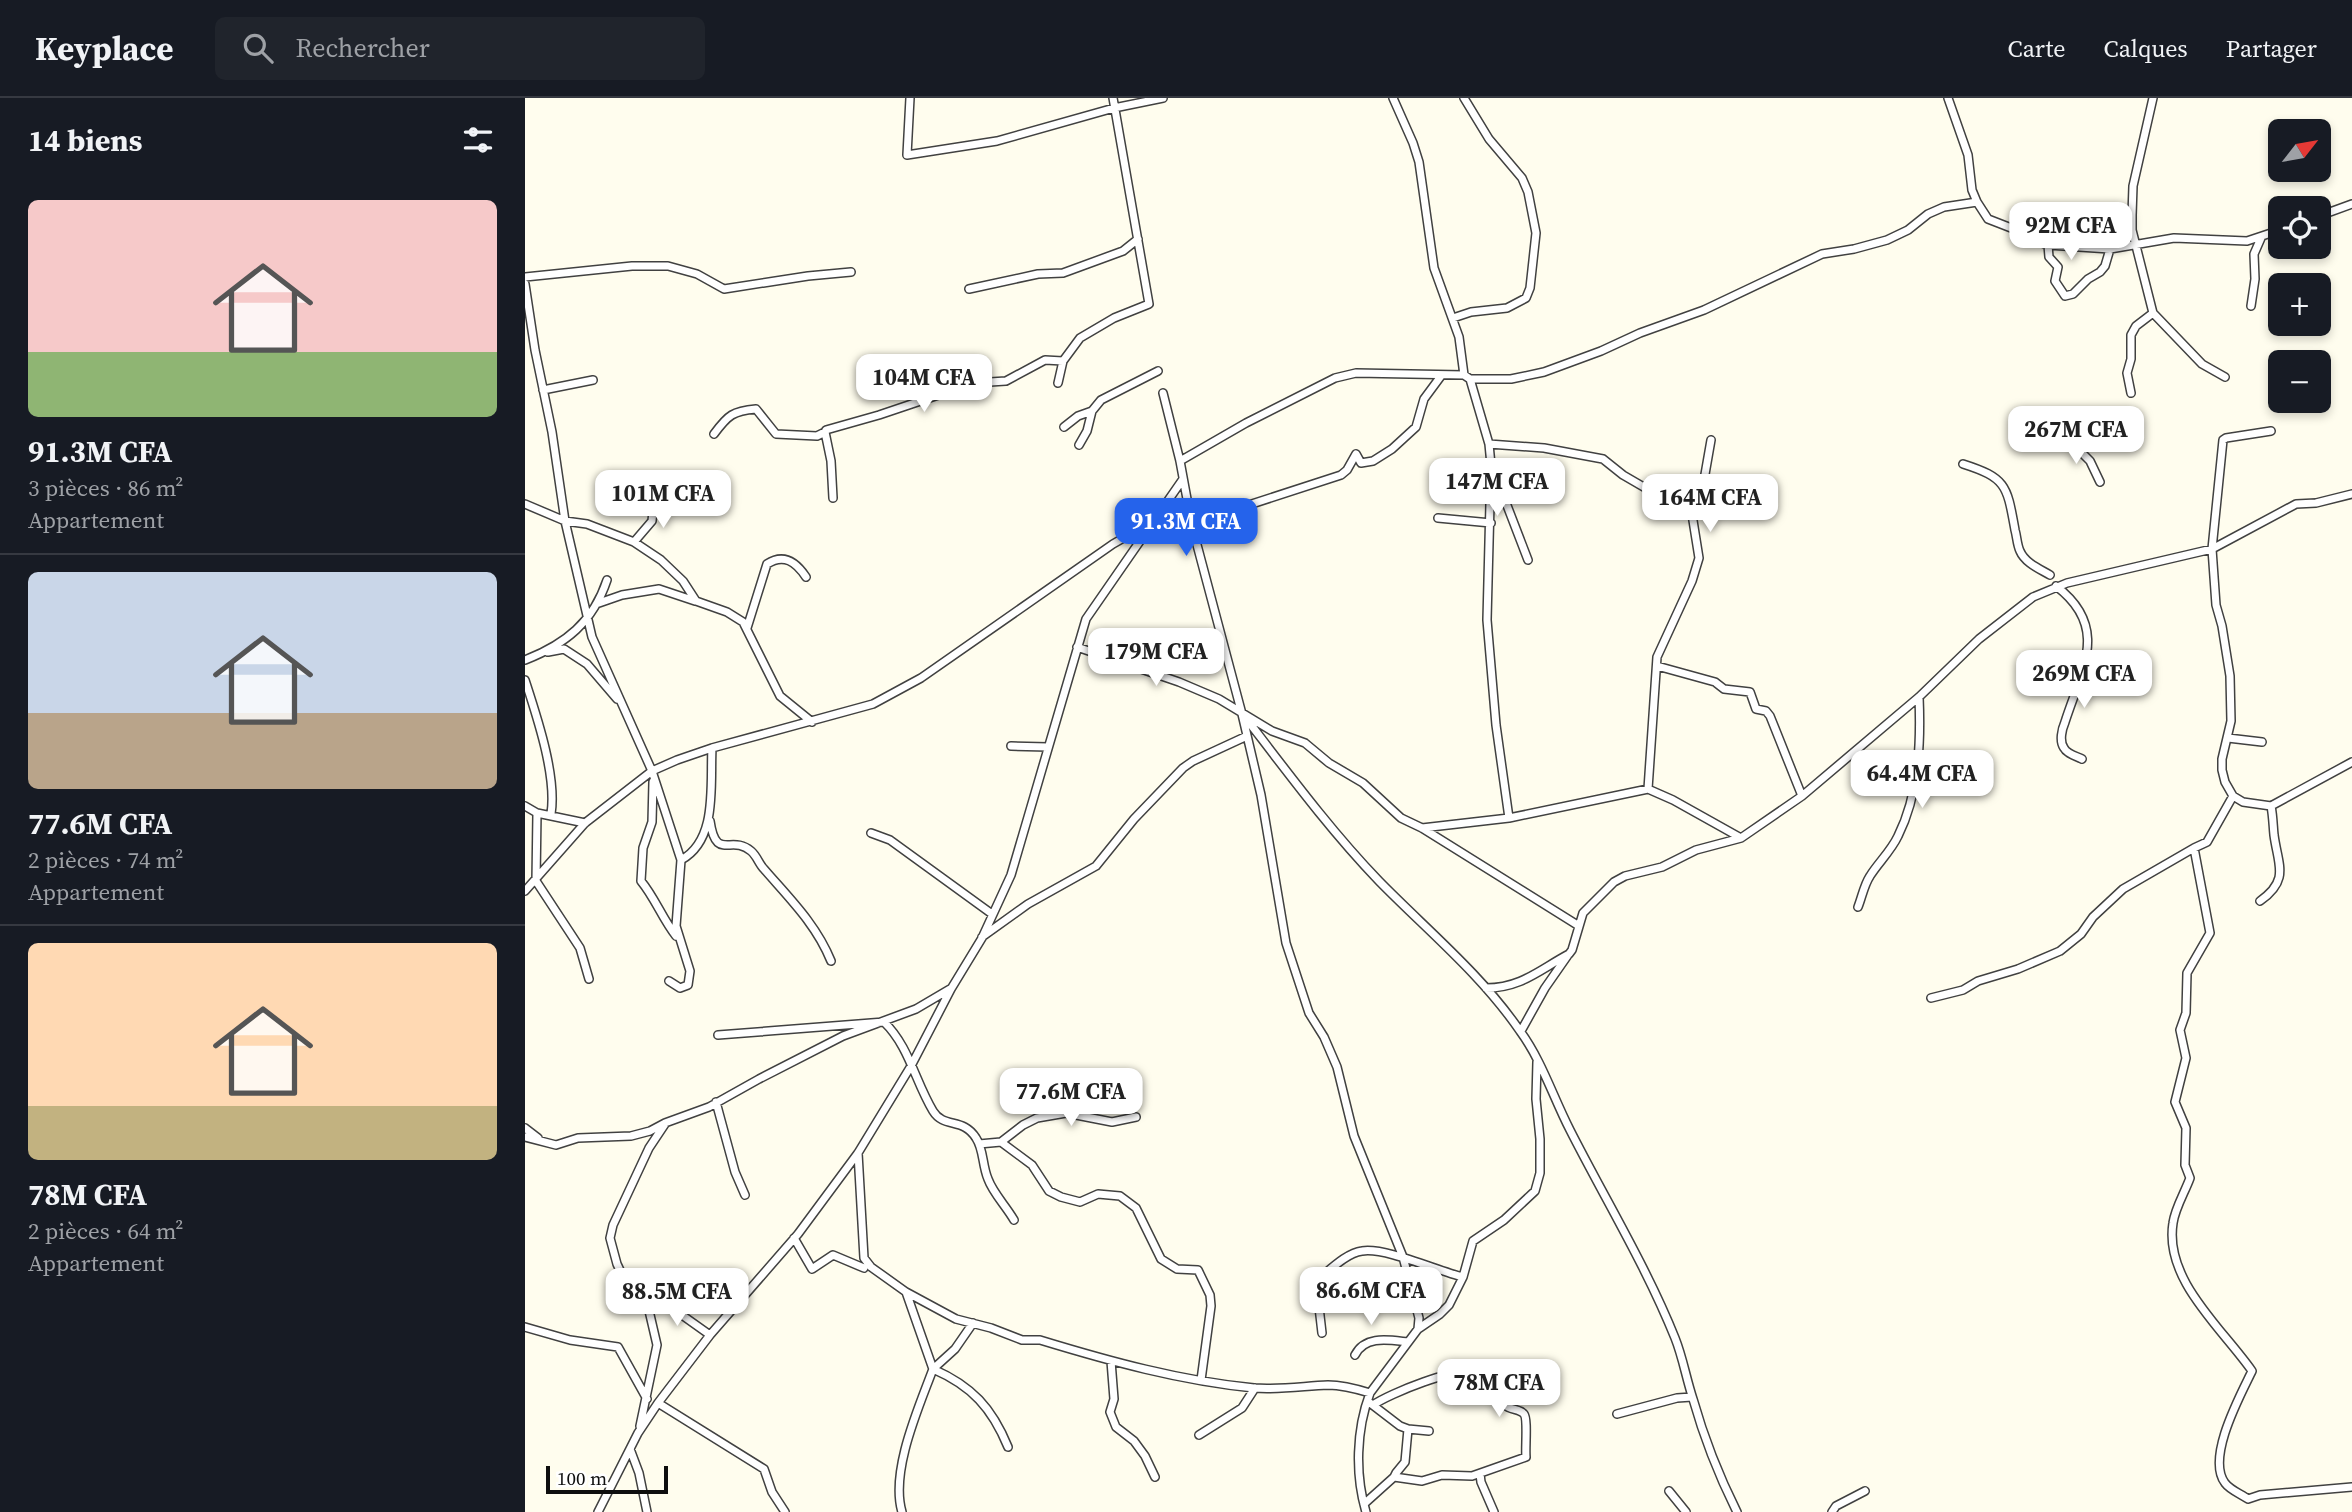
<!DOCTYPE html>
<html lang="fr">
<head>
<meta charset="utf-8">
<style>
	body { margin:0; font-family:"Source Serif 4",serif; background:#20242c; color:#f1f3f6; height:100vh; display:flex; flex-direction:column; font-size:26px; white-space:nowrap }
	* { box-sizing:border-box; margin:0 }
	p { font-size:23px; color:#9ea1a6 }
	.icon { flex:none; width:38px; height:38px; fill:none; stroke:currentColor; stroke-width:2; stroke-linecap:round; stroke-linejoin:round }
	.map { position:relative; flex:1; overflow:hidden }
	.drawer { display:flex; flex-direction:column; background:#171b24; width:525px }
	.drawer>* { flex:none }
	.needle { width:46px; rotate:59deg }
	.controls { position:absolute; left:1743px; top:21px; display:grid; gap:14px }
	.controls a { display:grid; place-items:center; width:63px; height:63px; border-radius:10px; background:#171b24; box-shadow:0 4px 10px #0003; font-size:35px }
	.scale { position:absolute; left:21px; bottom:18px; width:122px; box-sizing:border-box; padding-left:7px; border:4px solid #0e0e0e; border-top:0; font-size:19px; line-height:24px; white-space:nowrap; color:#0e0e0e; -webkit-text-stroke:5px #fff; paint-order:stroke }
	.price { position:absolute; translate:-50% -60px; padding:0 16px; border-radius:14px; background:#fff; color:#222; font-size:23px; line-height:46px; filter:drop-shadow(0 2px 4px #0008) }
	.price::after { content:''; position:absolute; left:50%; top:42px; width:21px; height:16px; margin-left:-10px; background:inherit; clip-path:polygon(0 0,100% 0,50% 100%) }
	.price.selected { background:#2563eb; color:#fff }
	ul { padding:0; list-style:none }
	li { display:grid; align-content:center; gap:14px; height:371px; padding:0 28px }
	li+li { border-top:2px solid #363941 }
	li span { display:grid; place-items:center; height:217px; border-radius:10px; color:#555 }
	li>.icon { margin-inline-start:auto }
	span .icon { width:126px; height:126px; fill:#fffc; stroke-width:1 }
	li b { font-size:30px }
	h2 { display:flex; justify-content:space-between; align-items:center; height:84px; padding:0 28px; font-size:30px }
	header { display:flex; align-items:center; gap:42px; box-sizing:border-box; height:98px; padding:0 35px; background:#171b24; border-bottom:2px solid #363941 }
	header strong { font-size:33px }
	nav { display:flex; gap:38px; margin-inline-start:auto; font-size:24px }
	.search { width:490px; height:63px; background:#20242c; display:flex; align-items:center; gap:18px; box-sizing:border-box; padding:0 24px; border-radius:10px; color:#9ea1a6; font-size:26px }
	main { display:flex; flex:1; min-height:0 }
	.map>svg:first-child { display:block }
</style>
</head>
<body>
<header>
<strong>Keyplace</strong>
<div class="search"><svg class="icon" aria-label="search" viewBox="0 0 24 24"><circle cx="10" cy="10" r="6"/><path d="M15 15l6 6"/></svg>Rechercher</div>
<nav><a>Carte</a><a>Calques</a><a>Partager</a></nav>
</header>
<main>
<section class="drawer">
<h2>14 biens<svg class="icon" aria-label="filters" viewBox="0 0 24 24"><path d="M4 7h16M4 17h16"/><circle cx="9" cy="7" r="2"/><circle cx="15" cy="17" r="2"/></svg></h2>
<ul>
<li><span style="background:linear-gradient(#f6c9c9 70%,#8fb573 0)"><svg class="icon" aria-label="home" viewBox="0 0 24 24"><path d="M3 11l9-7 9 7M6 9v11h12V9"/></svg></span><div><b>91.3M CFA</b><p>3 pièces · 86 m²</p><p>Appartement</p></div></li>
<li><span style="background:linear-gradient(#c9d6e8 65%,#b9a48a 0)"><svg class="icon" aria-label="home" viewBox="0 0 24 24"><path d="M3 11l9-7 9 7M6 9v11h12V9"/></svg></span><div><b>77.6M CFA</b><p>2 pièces · 74 m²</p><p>Appartement</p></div></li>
<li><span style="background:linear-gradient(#ffd9b3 75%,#c2b280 0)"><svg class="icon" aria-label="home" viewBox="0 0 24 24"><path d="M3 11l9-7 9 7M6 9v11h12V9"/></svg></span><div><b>78M CFA</b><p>2 pièces · 64 m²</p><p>Appartement</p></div></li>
</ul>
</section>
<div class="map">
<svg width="1827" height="1414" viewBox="0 0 1827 1414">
	<rect width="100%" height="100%" fill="#fffdee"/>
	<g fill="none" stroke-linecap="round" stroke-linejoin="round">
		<defs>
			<path id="street" d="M 385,0 L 382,57 L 472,43 L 589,10 L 638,0
				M 868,0 L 888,45 L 894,64 L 909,170 L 934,239 L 939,277 L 945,281 L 964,346 L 966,367 L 962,522 L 971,627 L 984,720
				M 1423,0 L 1443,57 L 1447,92 L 1452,104 L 1463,121 L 1494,133 L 1508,142 L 1523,147 L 1585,151 L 1649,140 L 1722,143 L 1755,132
				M 1794,118 L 1827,106
				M 1523,147 L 1524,159 L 1533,169 L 1530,183 L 1540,198 L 1548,196 L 1563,181 L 1575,174 L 1580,168 L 1585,151
				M 0,179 L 107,168 L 143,168 L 172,176 L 199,191 L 283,178 L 326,174
				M 0,186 L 10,252 L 27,334 L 40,423 L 67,539 L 127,673 L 156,762 L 151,828 L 165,873 L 163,887 L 155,890 L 144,883
				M 444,191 L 513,176 L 538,175 L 598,153 L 613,141
				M 1726,208 L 1730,181 L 1729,156 L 1736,140
				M 1628,215 L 1677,266 L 1700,279
				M 929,225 L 928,220 L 946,214 L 982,210 L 1001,200 L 1005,190 L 1011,135 L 1003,94 L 997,80 L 964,41 L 939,0
				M 945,281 L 986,281 L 1019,274 L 1076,253 L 1115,235 L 1179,212 L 1297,156 L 1329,151 L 1362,142 L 1383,132 L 1403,116 L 1419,109 L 1452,104
				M 533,285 L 538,263 L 555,240 L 589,220 L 624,206 L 588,0
				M 18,292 L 68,282
				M 638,295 L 655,363 L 667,428 L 717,616 L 736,697 L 761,845 L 784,915 L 799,939 L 812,969 L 829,1038 L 878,1159 L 894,1220 L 893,1231 L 845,1295 C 831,1332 830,1377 841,1414
				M 1606,295 L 1602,275 L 1606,261 L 1606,237 L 1611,228 L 1628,215 L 1607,132 L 1607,117 L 1608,88 L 1628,0
				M 539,329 L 553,318 L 567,313 L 576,302 L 633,273
				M 1746,333 L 1701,340 L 1698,342 L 1687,451 L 1691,507 L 1697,528 L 1705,578 L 1706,623 L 1697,661 L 1697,672 L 1700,684 L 1708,698 L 1718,704 L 1746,708 L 1827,664
				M 189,336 C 203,317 208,313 231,311 L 251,336 L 292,338 L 300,334
				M 1543,341 L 1565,363 L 1575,384
				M 964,346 L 1019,350 L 1078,361 L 1098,377 L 1129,395 L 1166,410 L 1174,460 L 1167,483 L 1132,559 L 1123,691
				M 554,347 L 562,333 L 567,313
				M 655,363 L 721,325 L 810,280 L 831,275 L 939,277
				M 1438,366 C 1482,380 1482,388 1490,432 C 1492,439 1492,447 1495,453 C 1500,465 1515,471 1525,477
				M 968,371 L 1003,462
				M 308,400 L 306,363 L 300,334 L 301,332 L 354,317 L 449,285 L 481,283 L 520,262 L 538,263
				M 0,406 L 40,423 L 62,426 L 109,444 L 136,462 L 158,483 L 171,503 L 202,514 L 218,524 L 255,598 L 287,624
				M 1166,410 L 1179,382 L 1186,342
				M 913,420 L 966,425
				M 667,428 L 696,416 L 816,377 L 822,372 L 831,356 L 836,365 L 848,363 L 867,351 L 891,329 L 899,301 L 916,278
				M 109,444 L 127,423 L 129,403
				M 1531,488 C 1585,529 1557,571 1540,624 C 1537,631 1534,643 1539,650 C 1542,656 1551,658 1557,661
				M 74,505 L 97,497 L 134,491 L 170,503
				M 222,530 L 242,466 C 259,455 271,464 281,479
				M 552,549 L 654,584 L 694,601 L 747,633 L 780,645 L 804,665 L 838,685 L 876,720 L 897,730 L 1054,828
				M 23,554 L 39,551 L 62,566 L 92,601
				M 0,562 C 41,546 68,524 82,482
				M 1132,568 L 1190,584 L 1199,591 L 1225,594 L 1231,611 L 1241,613 L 1245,618 L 1277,698
				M 0,582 C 12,619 32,678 26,716
				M 720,619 C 763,675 805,732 854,783 C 902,832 956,876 995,933 C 1017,963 1028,999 1045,1032 C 1080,1101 1121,1168 1150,1240 C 1158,1260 1161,1280 1168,1301 C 1179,1340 1194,1378 1212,1414
				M 1703,640 L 1737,644
				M 486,648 L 523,649
				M 128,684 L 127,724 L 118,750 L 116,783 C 130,800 137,820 151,838
				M 1708,698 L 1682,744 L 1669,750 L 1685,835 L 1662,875 L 1661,915 L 1655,932 L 1661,960 L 1650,1004 L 1661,1030 L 1660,1067 L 1665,1080 C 1660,1094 1650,1110 1648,1125 C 1639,1182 1697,1230 1727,1273 C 1715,1298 1681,1360 1700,1385 C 1705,1392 1716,1396 1723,1401 L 1735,1397 L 1827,1389
				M 0,708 L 12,715 L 60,725
				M 12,715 L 11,783 L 55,850 L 64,881
				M 185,723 C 191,764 206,736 226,753 C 232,758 234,766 239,771 C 264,800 291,826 306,863
				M 897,730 L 984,720 L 1123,691 L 1148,702 L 1216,740 L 1277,698 L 1394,599 L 1454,541 L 1508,499 L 1542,485 L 1687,451 L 1771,406 L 1791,405 L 1827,396
				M 346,735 L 365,742 L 467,816
				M 156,762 C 193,742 185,687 187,650 L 348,606 L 396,580 L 588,446 L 623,426
				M 0,793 L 60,725 L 127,673 L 152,662 L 187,650
				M 1735,803 C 1765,782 1753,767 1749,737 C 1748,727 1748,718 1746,708
				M 1333,809 C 1337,799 1339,787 1345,778 C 1353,765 1366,753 1373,738 C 1394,696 1396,645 1394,599
				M 457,839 L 503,806 L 571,768 L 609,721 L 658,670 L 668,663 L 722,638
				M 961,890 C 996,890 1014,872 1044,856 L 1047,852 L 1058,815 L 1089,784 L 1100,778 L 1137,769 L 1171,752 L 1216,740
				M 1406,900 L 1438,892 L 1453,883 L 1493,871 L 1535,853 L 1556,836 L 1568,819 L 1598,791 L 1669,750
				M 996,933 L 1020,890 L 1043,857
				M 193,937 L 359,924 C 384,948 390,983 408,1013 C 419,1031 438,1019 451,1040 C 459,1052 457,1067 463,1081 C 468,1095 481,1108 489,1122
				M 191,1004 L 210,1074 L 220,1097
				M 0,1030 L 13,1040
				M 0,1039 L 31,1047 L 53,1040 L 106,1038 L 125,1033 L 140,1025 L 184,1009 L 234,981 L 318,938 L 391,911 L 425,891
				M 476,1044 L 498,1027 L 512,1020 L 541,1015 L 587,1024 L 611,1019
				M 454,1046 L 476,1044 L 507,1067 L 524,1093 L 536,1099 L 555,1104 L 573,1096 L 595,1098 L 611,1110 L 636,1161 L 652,1171 L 673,1172 L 685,1197 L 686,1208 L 676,1282
				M 333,1055 L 339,1160 L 346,1169 L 381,1194 L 408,1271 C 394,1309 365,1373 377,1414
				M 269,1140 L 287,1171 L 308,1157 L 339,1170
				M 381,1194 L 431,1221 L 466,1230 L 497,1242 L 515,1242 C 584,1263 656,1283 729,1290 C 754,1292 779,1288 803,1287 C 818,1287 832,1291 845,1295
				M 122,1204 L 131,1202 L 140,1205 L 185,1237
				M 0,1229 L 45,1242 L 93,1249 L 122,1301
				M 893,1231 L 915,1216 L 924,1207 L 938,1179 L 948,1143 L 979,1122 L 1010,1093 L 1015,1075 L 1015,1041 L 1011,1001 L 1012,964
				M 797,1235 L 791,1183 C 804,1173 821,1155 837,1153 C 860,1149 913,1173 938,1179
				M 830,1257 C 840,1237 864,1242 883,1244
				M 586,1263 L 589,1301 L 585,1314 L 591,1329 L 609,1343 L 620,1358 L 630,1379
				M 408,1271 C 447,1288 467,1310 483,1349
				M 408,1271 L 430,1251 L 448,1225
				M 133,1305 L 239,1371 L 247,1394 L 260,1414
				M 848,1307 C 864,1296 933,1267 950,1276 C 962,1282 969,1299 980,1307 C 985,1312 995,1311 999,1316 C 1003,1321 1000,1351 1001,1359 L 947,1378 L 917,1377 L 897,1383 L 869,1379
				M 1092,1316 L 1152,1300 L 1167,1299
				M 115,1328 L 132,1247 L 122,1204 L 101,1185 L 92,1166 L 85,1140 L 88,1127 L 124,1050 L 140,1026
				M 883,1331 L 904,1333
				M 674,1337 L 717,1310 L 730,1290
				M 105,1351 L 114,1375 L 122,1414
				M 955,1376 L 956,1384 L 969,1414
				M 1144,1393 L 1161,1414
				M 839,1406 L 869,1379 L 871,1375 L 880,1364 L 883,1331 L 875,1328 L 845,1305
				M 73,1414 L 113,1335 L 133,1305 L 185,1237 L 273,1136 L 333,1055 L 386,968 L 426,891 L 457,840 L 486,777 L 561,521 L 658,381
				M 1307,1414 L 1311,1408 L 1340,1393"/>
		</defs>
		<use href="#street" stroke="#414141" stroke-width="10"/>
		<use href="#street" stroke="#fff" stroke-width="7"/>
	</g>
</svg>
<div class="controls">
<a><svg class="needle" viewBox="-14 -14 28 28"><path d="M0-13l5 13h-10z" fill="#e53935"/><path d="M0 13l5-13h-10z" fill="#9ea1a6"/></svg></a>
<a><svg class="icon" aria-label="locate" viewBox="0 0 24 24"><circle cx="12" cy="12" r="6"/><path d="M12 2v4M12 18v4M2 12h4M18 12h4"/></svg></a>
<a>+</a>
<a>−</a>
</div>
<div class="scale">100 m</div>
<b class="price" style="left:1546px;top:164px">92M CFA</b>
<b class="price" style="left:399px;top:316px">104M CFA</b>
<b class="price" style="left:1551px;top:368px">267M CFA</b>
<b class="price" style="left:972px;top:420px">147M CFA</b>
<b class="price" style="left:138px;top:432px">101M CFA</b>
<b class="price" style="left:1185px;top:436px">164M CFA</b>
<b class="price selected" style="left:661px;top:460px">91.3M CFA</b>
<b class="price" style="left:631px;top:590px">179M CFA</b>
<b class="price" style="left:1559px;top:612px">269M CFA</b>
<b class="price" style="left:1397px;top:712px">64.4M CFA</b>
<b class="price" style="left:546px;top:1030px">77.6M CFA</b>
<b class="price" style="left:846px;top:1229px">86.6M CFA</b>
<b class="price" style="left:152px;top:1230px">88.5M CFA</b>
<b class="price" style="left:974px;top:1321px">78M CFA</b>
</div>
</main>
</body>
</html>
